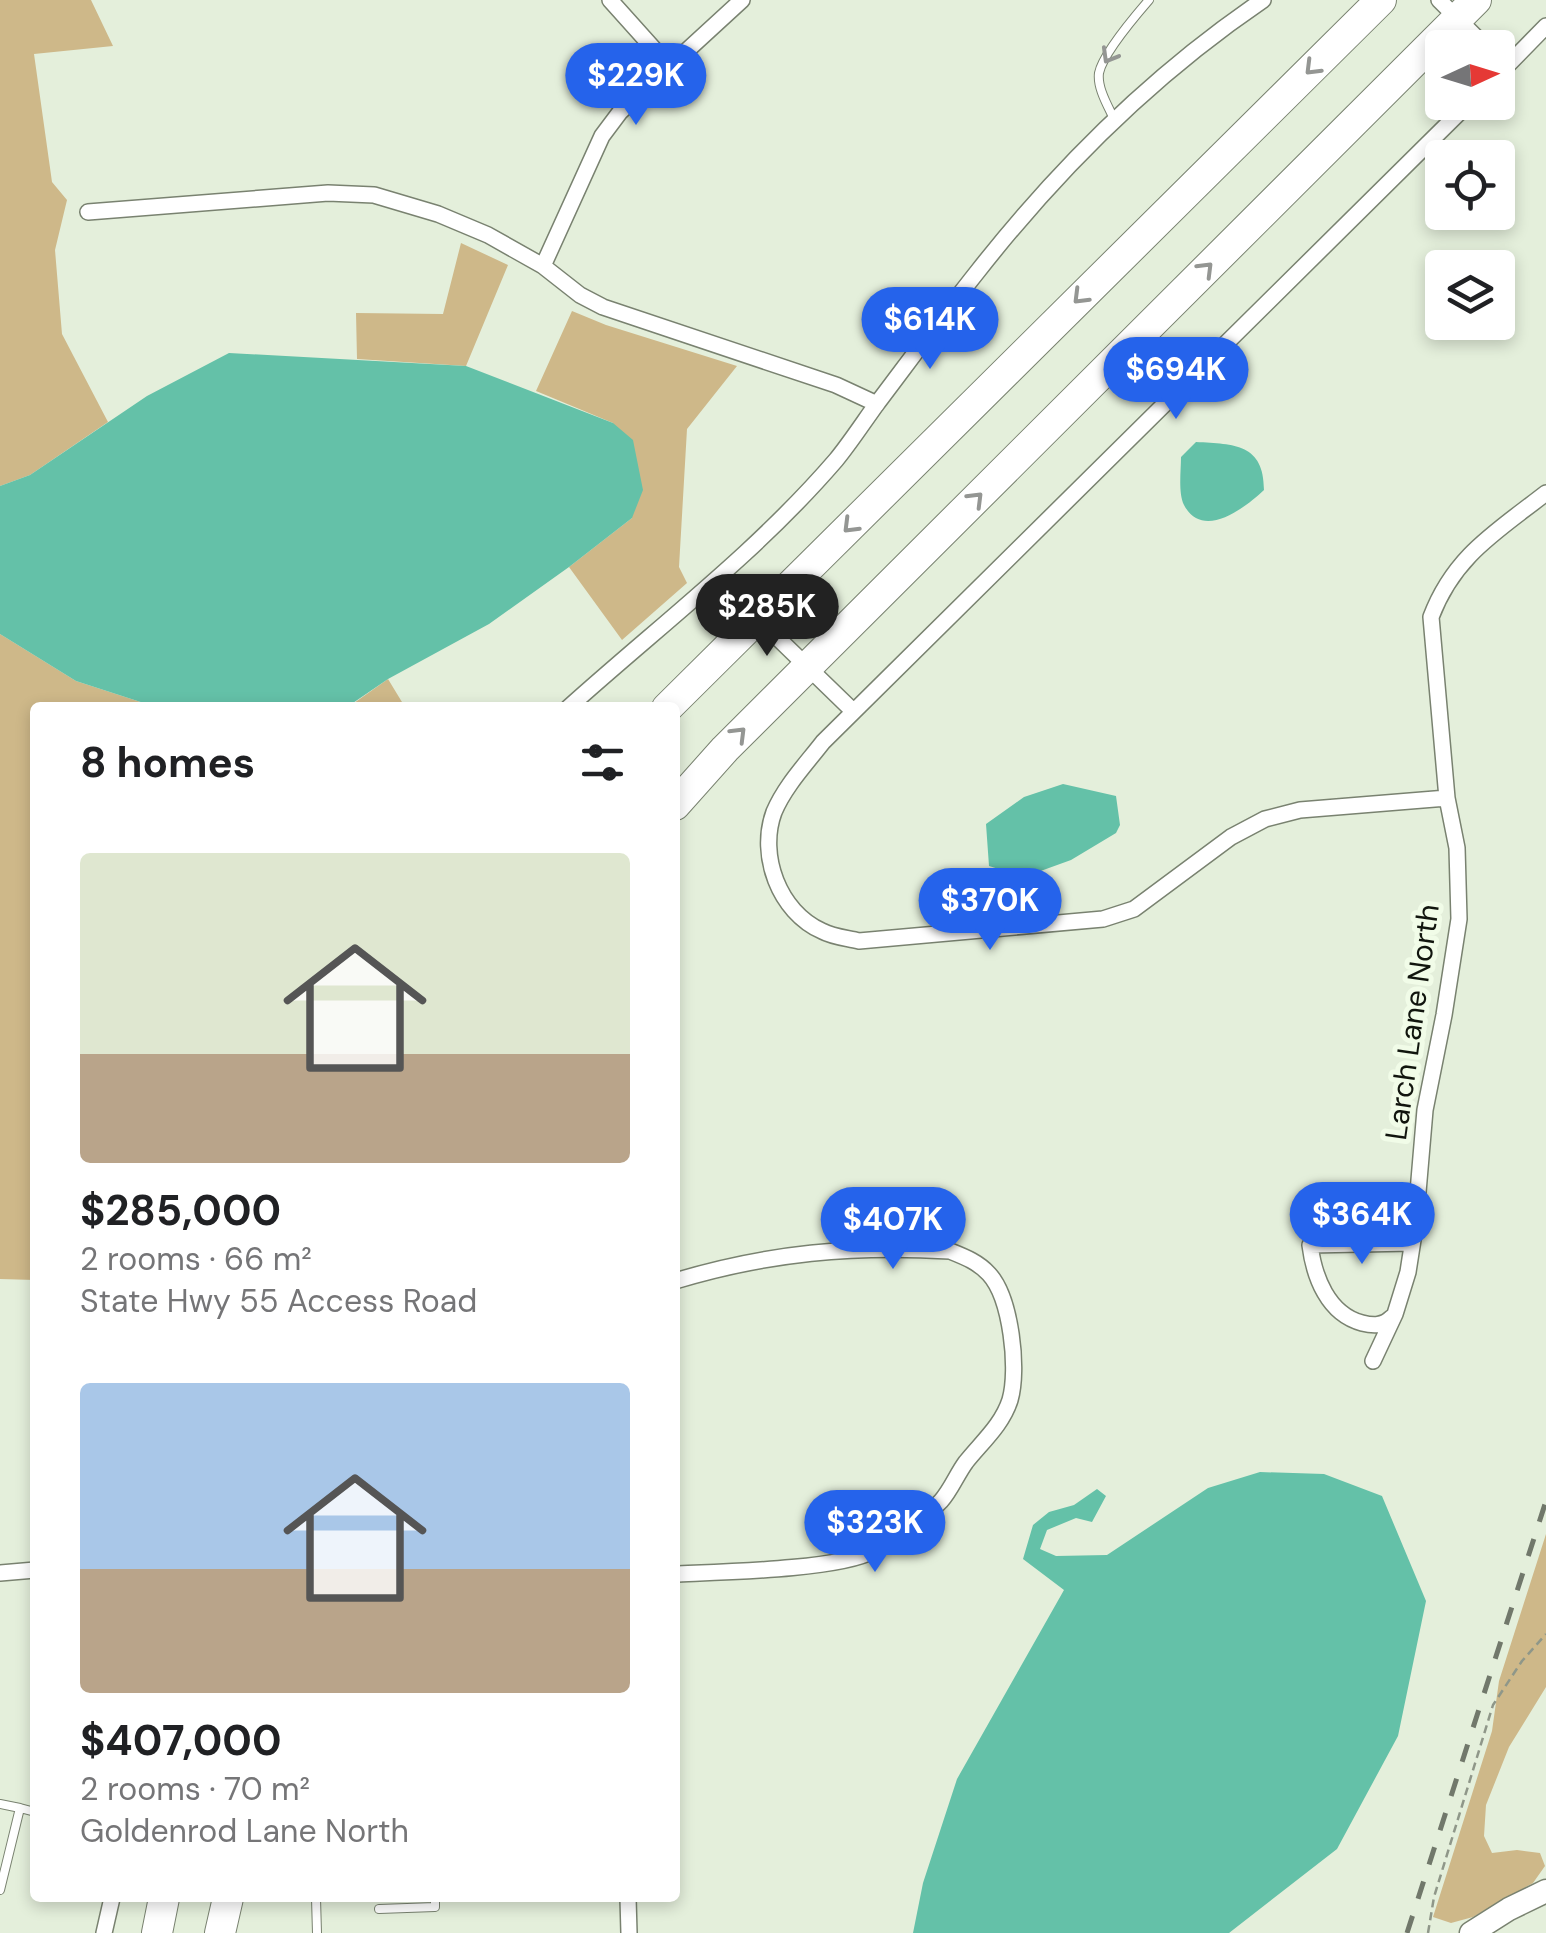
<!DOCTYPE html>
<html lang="en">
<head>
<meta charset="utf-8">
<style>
	body { margin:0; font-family:"DM Sans",sans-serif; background:#f6f6f6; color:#202124; height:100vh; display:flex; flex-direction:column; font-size:38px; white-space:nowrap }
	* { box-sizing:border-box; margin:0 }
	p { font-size:32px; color:#757577 }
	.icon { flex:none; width:55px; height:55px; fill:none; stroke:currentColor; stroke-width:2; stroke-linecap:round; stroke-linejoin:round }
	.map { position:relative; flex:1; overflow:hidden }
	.details { position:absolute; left:30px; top:702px; width:650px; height:1200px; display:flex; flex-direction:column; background:#fff; border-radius:10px; box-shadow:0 5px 15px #0003 }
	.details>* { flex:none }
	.needle { width:65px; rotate:86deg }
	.buttons { position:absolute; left:1425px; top:30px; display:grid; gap:20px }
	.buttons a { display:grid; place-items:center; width:90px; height:90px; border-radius:10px; background:#fff; box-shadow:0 5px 15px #0003; font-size:50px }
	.price { position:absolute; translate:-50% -85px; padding:0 22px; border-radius:35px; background:#2563eb; color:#fff; font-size:32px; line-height:65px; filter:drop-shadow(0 2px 5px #0008) }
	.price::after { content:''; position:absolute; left:50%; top:60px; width:30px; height:22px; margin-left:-15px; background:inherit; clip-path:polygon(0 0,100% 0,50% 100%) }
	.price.current { background:#222; color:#fff }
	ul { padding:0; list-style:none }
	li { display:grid; align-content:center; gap:20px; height:530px; padding:0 50px }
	li span { display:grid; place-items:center; height:310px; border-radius:10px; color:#555 }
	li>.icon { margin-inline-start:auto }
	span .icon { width:180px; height:180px; fill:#fffc; stroke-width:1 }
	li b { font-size:42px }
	h2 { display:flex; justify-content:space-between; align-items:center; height:120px; padding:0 50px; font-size:42px }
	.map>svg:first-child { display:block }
</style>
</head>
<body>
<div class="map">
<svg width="1546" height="1933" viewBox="0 0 1546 1933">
	<rect width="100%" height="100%" fill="#e4efdb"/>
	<path fill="#ceb889" d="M 0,0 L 91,0 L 113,46 L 34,54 L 52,182 L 67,200 L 55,250 L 62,334 L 108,422 L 30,475 L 0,486 Z
		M 461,243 L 508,265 L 466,366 L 357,359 L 356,313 L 443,314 Z
		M 572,311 L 606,325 L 737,366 L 687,429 L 679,567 L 687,583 L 622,640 L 569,567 L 632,518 L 613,423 L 536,391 Z
		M 0,634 L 76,681 L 156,707 L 35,708 L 35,1280 L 0,1279 Z
		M 388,679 L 405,707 L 347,708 Z
		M 1546,1534 L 1546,1687 L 1509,1747 L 1486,1805 L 1484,1836 L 1492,1853 L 1517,1850 L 1540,1853 L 1545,1866 L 1533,1883 L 1473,1917 L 1451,1923 L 1433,1917 L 1492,1731 L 1499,1681 Z"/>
	<path fill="#64c1a8" d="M 229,353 L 466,366 L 613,423 L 633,440 L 643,490 L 632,518 L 569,567 L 489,624 L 388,679 L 347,707 L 156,707 L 76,681 L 0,634 L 0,486 L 30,475 L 147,396 Z
		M 1196,442 C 1235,444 1264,444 1264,490 C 1246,507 1203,541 1184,505 C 1178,493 1181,471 1181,457 Z
		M 1063,784 L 1116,796 L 1120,825 L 1116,833 L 1071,860 L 1024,877 L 989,866 L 986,824 L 1024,797 Z
		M 1260,1472 L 1324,1474 L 1382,1496 L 1426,1601 L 1398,1736 L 1337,1849 L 1229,1933 L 913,1933 L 923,1883 L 957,1779 L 1064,1590 L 1023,1559 L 1033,1525 L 1049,1512 L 1074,1505 L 1097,1489 L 1106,1496 L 1092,1522 L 1076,1518 L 1047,1530 L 1040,1549 L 1056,1556 L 1107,1555 L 1208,1488 Z"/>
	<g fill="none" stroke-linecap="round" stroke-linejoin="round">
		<defs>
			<path id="lane" d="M 1114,119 C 1108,106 1097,88 1099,73 C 1103,54 1136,15 1149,0
				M 0,1804 L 20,1808 L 0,1890
				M 20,1808 L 35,1812
				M 316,1898 L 317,1933
				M 379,1909 L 435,1907 L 435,1898"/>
			<path id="street" d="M 610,0 L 671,68
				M 1439,0 L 1487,48
				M 1498,75 L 1546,26
				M 88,212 L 328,193 L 374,195 L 438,214 L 488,235 L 543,266 L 580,295 L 603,307 L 836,385 L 877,404
				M 543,266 L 602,136 L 620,112 L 742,0
				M 757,618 L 853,711
				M 568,708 C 659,626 756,553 836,460 C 850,443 863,423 876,405 C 910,360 943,315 978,271 C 1059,168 1154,74 1263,0
				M 1447,798 L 1300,810 L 1265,819 L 1231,837 L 1134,909 L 1103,919 L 859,941 C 847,938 833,937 822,931 C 779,912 758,855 774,812 C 785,786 806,764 823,742 L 1470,102
				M 675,1281 C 768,1253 853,1245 950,1251 C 965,1257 978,1262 989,1274 C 1011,1298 1019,1369 1010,1400 C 1002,1425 982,1442 966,1462 C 957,1474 951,1490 941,1501 C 923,1520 896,1539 873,1551 C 839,1570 718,1572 675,1574
				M 1392,1317 C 1383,1326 1374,1326 1362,1323 C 1328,1314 1314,1277 1310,1245 L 1412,1243
				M 1373,1361 L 1395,1314 L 1408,1272 L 1415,1227 L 1425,1110 L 1444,1015 L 1459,919 L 1457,848 L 1447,798 L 1431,617 C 1454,556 1496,532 1546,493
				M 0,1573 L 35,1570
				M 628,1898 L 629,1933
				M 104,1933 L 112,1898"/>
			<path id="secondary" d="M 1471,1933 L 1509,1909 L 1546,1891"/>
			<path id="highway" d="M 667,708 L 1381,0
				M 675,805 L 725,749 L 1476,0
				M 157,1933 L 164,1898
				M 220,1933 L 228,1898"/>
		</defs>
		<use href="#lane" stroke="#798270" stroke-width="10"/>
		<use href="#street" stroke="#798270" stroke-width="18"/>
		<use href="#secondary" stroke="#798270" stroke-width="25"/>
		<use href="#highway" stroke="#798270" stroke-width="32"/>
		<path stroke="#8f9789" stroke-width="2.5" stroke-dasharray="8 5" stroke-linecap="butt" d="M 1428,1933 L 1434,1897 L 1493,1705 L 1522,1661 L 1546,1634"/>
		<use href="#lane" stroke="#fff" stroke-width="8"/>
		<use href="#street" stroke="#fff" stroke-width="15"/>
		<use href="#secondary" stroke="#fff" stroke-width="22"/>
		<use href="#highway" stroke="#fff" stroke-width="30"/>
		<path stroke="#71786b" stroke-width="5" stroke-dasharray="18 18" stroke-linecap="butt" d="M 1407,1933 L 1546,1501"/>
	</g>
	<defs><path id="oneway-chevron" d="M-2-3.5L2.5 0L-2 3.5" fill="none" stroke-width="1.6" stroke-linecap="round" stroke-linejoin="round" transform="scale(2.5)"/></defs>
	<g stroke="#949693">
		<use href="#oneway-chevron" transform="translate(1109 56) rotate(120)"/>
		<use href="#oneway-chevron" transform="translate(1312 68) rotate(135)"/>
		<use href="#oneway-chevron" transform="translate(1206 269) rotate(-45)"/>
		<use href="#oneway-chevron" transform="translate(1080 297) rotate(135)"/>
		<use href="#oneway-chevron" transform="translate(976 499) rotate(-45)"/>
		<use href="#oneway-chevron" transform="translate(850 526) rotate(135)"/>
		<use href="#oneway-chevron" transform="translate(739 734) rotate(-45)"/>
	</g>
	<g text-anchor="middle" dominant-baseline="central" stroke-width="10" stroke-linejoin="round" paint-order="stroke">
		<g font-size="30" fill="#11150e" stroke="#f1fce8">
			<text transform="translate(1412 1022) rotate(-82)">Larch Lane North</text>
		</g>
	</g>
</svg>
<div class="buttons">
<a><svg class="needle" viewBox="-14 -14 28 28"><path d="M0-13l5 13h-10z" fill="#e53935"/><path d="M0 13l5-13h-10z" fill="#757577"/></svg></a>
<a><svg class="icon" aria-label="locate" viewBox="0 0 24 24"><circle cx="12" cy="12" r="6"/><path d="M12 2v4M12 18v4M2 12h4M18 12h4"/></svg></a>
<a><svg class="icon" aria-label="layers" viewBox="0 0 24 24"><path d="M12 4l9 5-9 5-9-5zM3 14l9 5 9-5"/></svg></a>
</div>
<b class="price" style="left:636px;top:128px">$229K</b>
<b class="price" style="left:930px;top:372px">$614K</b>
<b class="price" style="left:1176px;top:422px">$694K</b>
<b class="price current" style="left:767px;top:659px">$285K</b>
<b class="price" style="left:990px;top:953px">$370K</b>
<b class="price" style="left:1362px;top:1267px">$364K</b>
<b class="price" style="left:893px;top:1272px">$407K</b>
<b class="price" style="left:875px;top:1575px">$323K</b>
<section class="details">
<h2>8 homes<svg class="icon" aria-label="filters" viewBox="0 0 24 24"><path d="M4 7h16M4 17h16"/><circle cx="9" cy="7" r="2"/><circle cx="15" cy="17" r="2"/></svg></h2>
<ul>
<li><span style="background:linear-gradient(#dfe7d0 65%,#b9a48a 0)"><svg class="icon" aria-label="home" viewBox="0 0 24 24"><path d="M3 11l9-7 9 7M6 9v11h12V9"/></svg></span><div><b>$285,000</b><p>2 rooms · 66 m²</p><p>State Hwy 55 Access Road</p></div></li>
<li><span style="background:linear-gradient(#a9c7e8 60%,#b9a48a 0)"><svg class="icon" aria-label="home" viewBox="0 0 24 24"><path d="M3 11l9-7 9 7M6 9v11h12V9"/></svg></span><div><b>$407,000</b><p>2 rooms · 70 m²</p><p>Goldenrod Lane North</p></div></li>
</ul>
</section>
</div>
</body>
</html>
